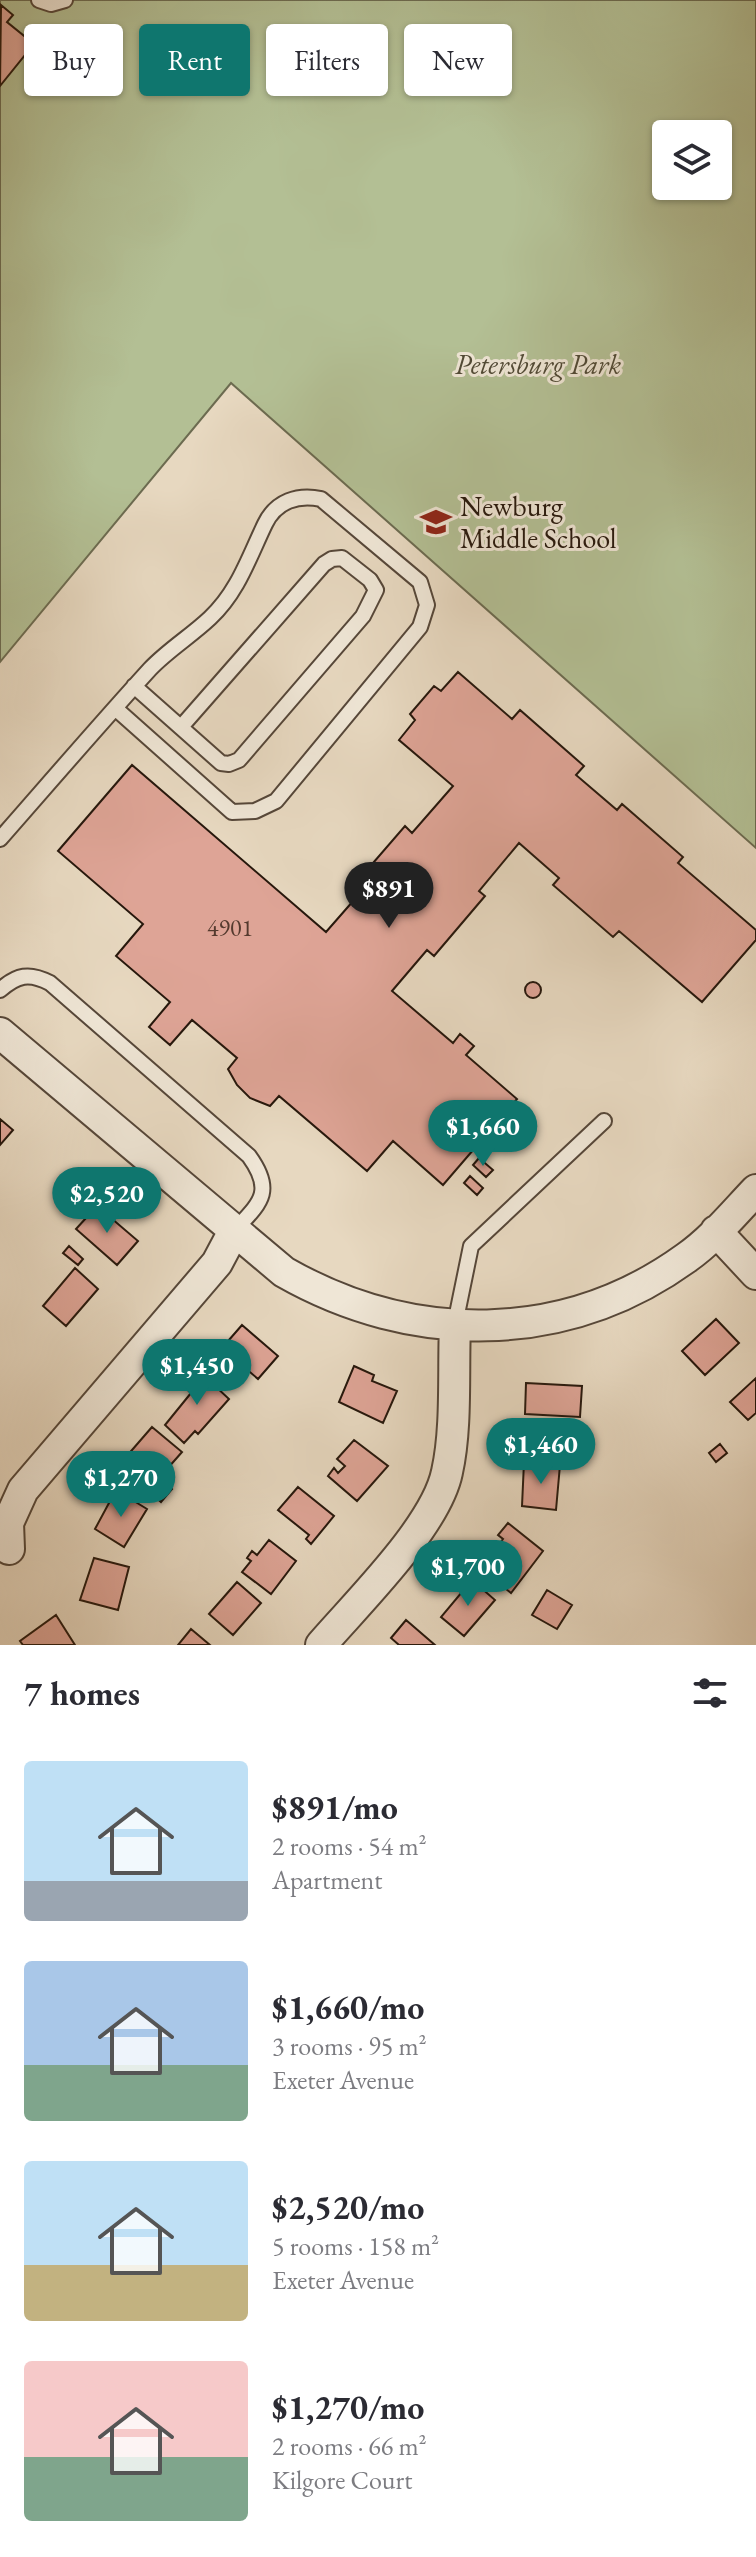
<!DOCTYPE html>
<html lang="en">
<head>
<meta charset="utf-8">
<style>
	body { margin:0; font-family:"EB Garamond",serif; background:#f7f7f7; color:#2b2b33; height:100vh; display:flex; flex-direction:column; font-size:30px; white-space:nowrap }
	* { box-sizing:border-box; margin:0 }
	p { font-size:26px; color:#7c7c81 }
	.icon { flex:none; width:44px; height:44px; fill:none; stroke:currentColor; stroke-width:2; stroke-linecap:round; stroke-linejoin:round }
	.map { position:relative; height:1645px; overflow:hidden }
	.side { display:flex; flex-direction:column; background:#fff; flex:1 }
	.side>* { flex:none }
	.banner { position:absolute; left:24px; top:24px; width:708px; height:72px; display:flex; gap:16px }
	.tools { position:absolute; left:652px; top:120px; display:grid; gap:16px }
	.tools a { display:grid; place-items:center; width:80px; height:80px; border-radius:8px; background:#fff; box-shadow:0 2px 6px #0004; font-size:40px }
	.price { position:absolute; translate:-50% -68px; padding:0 18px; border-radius:28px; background:#0f766e; color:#fff; font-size:26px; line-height:52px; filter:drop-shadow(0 2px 4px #0008) }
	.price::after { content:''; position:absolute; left:50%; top:48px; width:24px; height:18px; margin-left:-12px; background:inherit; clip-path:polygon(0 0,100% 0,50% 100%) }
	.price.on { background:#222; color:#fff }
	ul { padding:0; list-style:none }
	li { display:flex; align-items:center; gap:24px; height:200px; padding:0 24px }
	li span { display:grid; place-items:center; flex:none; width:224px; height:160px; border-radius:8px; color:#555 }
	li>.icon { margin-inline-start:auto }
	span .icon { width:96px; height:96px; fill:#fffc; stroke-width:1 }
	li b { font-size:34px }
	h2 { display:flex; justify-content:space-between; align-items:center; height:96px; padding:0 24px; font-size:34px }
	.tag { padding:0 28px; border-radius:8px; background:#fff; box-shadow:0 2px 6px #0004; font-size:28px; line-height:72px }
	.tag.on { background:#0f766e; color:#fff }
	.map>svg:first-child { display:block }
</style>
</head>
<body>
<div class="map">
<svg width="756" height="1645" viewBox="0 0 756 1645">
	<rect width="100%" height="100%" fill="#e7d8c0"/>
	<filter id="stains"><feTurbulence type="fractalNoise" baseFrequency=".0025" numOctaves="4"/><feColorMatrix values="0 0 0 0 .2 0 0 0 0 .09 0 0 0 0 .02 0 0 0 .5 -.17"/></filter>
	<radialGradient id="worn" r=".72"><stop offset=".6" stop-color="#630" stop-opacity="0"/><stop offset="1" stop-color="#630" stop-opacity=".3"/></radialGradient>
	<path fill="#b3bf94" stroke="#6c6b50" stroke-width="2" fill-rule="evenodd" d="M 0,0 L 756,0 L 756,848 L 231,383 L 0,662 ZM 666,134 L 718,134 L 718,186 L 666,186 Z"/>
	<path fill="#dea496" stroke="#26170c" stroke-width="2" d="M 1,5 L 13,15 L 7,22 L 34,44 L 0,86 Z
		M 458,672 L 512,719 L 520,710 L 584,766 L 576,775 L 617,810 L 622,804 L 683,857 L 678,863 L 756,930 L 756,940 L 702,1002 L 619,931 L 613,937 L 553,885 L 559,878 L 519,843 L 479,891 L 485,896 L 434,956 L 427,950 L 392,991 L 453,1043 L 460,1034 L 474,1046 L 466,1055 L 517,1099 L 443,1185 L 393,1141 L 367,1171 L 279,1096 L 270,1106 L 250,1098 L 237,1085 L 228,1069 L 237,1058 L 192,1020 L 170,1045 L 149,1027 L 170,1002 L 116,956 L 143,924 L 58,851 L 132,765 L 326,932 L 361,892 L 354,885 L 405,826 L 412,833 L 453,786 L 399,740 L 415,720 L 410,714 L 434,686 L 441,691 Z
		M525 990a8 8 0 1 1 16 0a8 8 0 1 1-16 0Z
		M 0,1119 L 13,1130 L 0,1145 Z
		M 479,1158 L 493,1170 L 486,1177 L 473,1165 Z
		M 470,1176 L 483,1188 L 477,1195 L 464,1183 Z
		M 97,1206 L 138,1241 L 117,1265 L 76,1229 Z
		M 69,1246 L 83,1259 L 78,1265 L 63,1253 Z
		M 75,1268 L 98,1289 L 66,1326 L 43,1306 Z
		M 716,1319 L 739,1343 L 705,1375 L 682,1351 Z
		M 242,1325 L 278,1356 L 258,1379 L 222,1348 Z
		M 354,1366 L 374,1375 L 372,1381 L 397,1391 L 383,1423 L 339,1402 Z
		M 197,1369 L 229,1399 L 198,1434 L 195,1431 L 184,1443 L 165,1425 L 191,1393 L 182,1385 Z
		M 756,1378 L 756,1413 L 748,1420 L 730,1402 Z
		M 526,1383 L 582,1386 L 580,1417 L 525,1414 Z
		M 152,1427 L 182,1452 L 160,1477 L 172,1489 L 161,1502 L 119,1465 Z
		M 354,1440 L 388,1466 L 357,1501 L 328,1476 L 334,1468 L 338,1473 L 345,1466 L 337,1459 Z
		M 720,1444 L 727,1453 L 716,1462 L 709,1453 Z
		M 524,1462 L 560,1465 L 556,1510 L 522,1506 Z
		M 298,1487 L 334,1516 L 311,1544 L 306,1539 L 309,1535 L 278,1510 Z
		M 116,1490 L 147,1509 L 124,1547 L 95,1529 Z
		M 508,1523 L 543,1551 L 511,1593 L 488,1574 L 502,1555 L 495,1550 L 503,1539 L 498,1535 Z
		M 269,1540 L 296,1561 L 271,1594 L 242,1572 L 251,1561 L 247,1558 L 252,1551 L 257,1555 Z
		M 94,1558 L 129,1567 L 118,1610 L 80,1600 Z
		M 472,1580 L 495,1600 L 464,1636 L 441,1617 Z
		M 237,1582 L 261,1603 L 233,1635 L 209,1614 Z
		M 547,1590 L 572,1605 L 557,1629 L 532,1615 Z
		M 56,1615 L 75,1645 L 23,1645 L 20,1641 Z
		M 406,1620 L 435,1645 L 399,1645 L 391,1638 Z
		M 191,1629 L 210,1645 L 178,1645 Z"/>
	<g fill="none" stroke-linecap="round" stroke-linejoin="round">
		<defs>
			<path id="lane" d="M 39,0 L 51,4 L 65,0
				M 134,686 L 221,763 L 229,764 L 239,760 L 363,616 L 376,590 L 370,580 L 342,558 L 332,559 L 324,564 L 181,727
				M 0,839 C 50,782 99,725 150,669 C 168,650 191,636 210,618 C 238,592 249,557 265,524 C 276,501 298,494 321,499 L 420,582 L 427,605 L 420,627 L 276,801 L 255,811 L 232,812 L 115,708
				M 0,990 C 17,975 29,972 50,983 L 249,1156 C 275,1192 260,1203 234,1231
				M 455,1324 L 471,1246 L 604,1121"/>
			<path id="street" d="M 0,1033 L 284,1272 C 412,1345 564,1346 686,1258 C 712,1240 734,1213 756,1190
				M 716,1231 L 756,1274
				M 9,1549 L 8,1523 L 23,1490 L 217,1263 L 234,1231
				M 321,1645 C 358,1602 436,1526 447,1472 C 457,1428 453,1370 455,1324"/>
		</defs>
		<use href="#lane" stroke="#564739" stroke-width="18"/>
		<use href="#street" stroke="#564739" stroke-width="34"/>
		<use href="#lane" stroke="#efe6d6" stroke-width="14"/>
		<use href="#street" stroke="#efe6d6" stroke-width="30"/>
	</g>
	<defs>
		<symbol id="school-bare" viewBox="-9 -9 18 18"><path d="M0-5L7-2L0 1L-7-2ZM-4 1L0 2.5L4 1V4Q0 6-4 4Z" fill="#8f2418" stroke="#efe6d6" stroke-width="2.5" paint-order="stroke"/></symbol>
	</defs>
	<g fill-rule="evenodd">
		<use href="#school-bare" x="414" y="500" width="44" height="44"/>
	</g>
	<g text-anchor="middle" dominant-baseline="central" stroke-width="6" stroke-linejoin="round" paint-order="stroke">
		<g font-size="24" fill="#543a2e">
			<text x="230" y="927">4901</text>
		</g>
		<g font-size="28" font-style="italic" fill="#504935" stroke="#efe6d6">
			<text x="538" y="364">Petersburg Park</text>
		</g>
		<g font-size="28" fill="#26170c" stroke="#efe6d6" text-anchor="start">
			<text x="460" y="506">Newburg<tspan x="460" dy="32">Middle School</tspan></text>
		</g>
	</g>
	<rect width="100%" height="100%" filter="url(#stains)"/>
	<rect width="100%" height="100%" fill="url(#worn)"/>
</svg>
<div class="tools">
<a><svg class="icon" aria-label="layers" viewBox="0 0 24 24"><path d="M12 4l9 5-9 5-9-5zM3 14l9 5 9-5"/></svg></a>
</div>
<b class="price on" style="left:389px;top:930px">$891</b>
<b class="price" style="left:483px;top:1168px">$1,660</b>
<b class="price" style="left:107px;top:1235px">$2,520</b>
<b class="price" style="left:197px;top:1407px">$1,450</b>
<b class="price" style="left:541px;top:1486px">$1,460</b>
<b class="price" style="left:121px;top:1519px">$1,270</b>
<b class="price" style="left:468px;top:1608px">$1,700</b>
<div class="banner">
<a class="tag">Buy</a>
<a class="tag on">Rent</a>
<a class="tag">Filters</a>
<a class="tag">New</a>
</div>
</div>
<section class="side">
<h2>7 homes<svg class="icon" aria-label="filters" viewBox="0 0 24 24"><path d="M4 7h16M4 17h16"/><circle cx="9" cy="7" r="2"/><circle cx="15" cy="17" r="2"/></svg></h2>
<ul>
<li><span style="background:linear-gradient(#bfe0f5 75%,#9aa5b1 0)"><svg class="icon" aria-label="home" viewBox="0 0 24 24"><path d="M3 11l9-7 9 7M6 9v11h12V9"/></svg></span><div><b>$891/mo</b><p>2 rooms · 54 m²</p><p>Apartment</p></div></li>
<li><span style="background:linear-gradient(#a9c7e8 65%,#7fa58c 0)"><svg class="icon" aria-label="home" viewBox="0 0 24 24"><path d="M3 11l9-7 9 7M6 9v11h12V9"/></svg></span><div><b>$1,660/mo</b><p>3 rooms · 95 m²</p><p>Exeter Avenue</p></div></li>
<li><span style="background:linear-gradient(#bfe0f5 65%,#c2b280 0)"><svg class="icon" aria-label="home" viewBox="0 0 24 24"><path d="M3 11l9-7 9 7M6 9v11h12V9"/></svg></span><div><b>$2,520/mo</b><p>5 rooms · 158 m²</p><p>Exeter Avenue</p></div></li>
<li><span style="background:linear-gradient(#f6c9c9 60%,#7fa58c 0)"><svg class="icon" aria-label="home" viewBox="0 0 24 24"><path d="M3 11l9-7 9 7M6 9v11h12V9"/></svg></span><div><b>$1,270/mo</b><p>2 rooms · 66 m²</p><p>Kilgore Court</p></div></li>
</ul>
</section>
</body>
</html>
